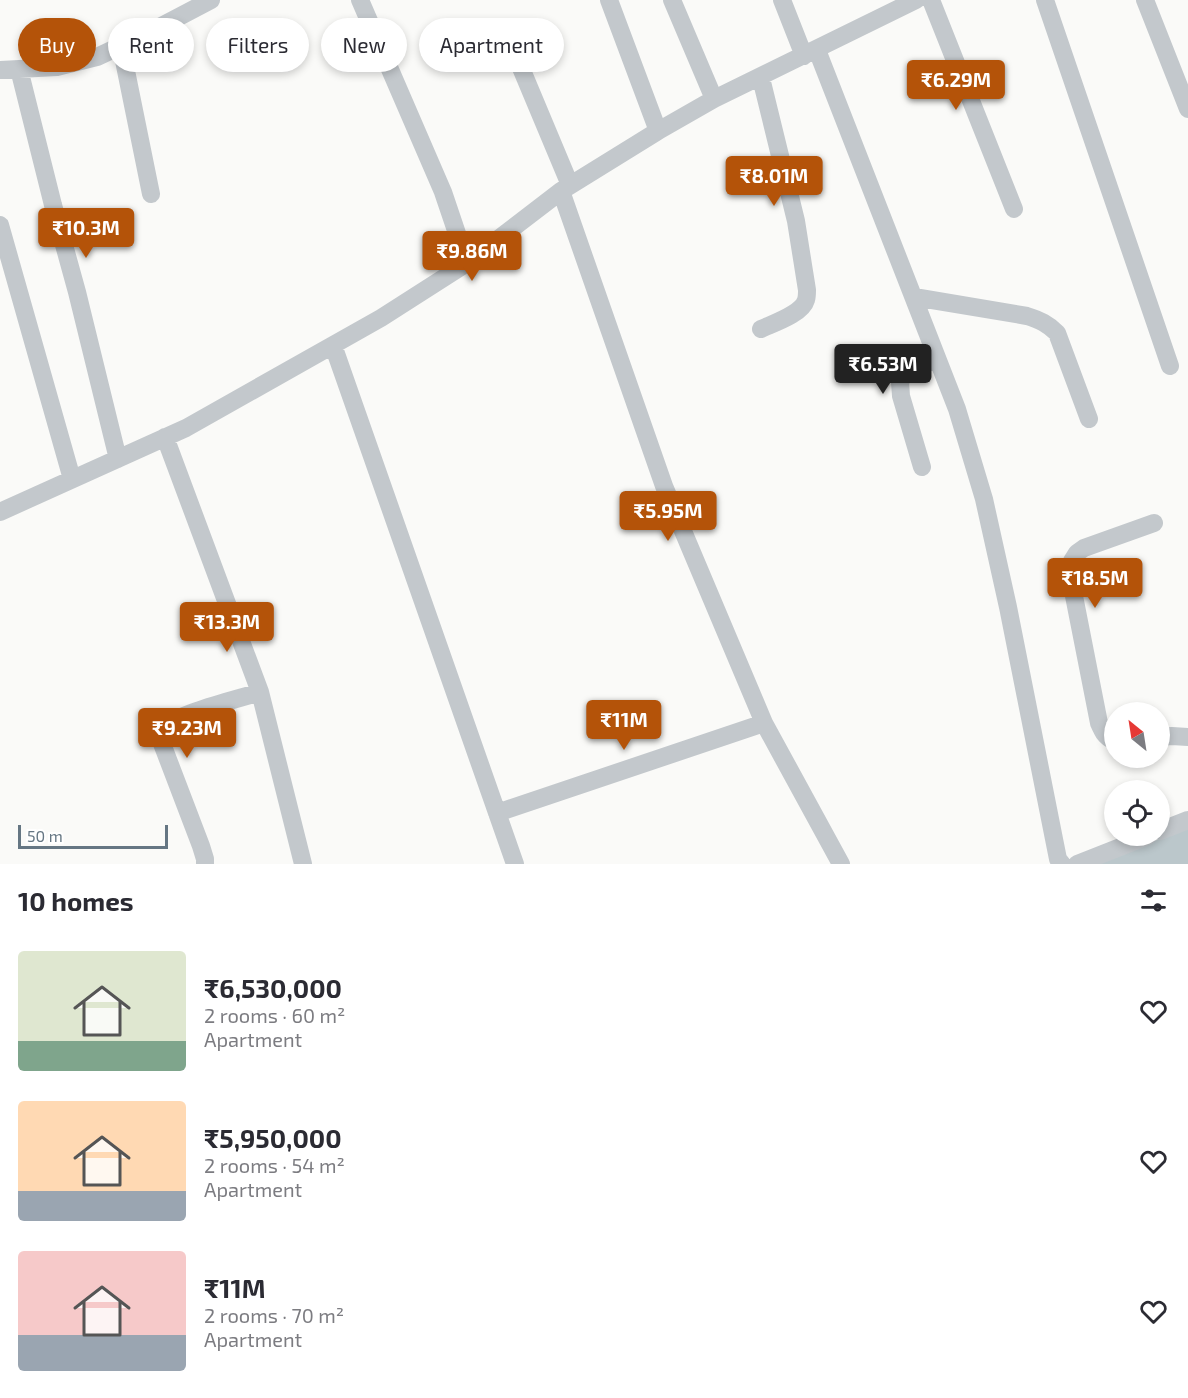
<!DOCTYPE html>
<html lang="en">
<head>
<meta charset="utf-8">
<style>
	body { margin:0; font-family:"Exo 2",sans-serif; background:#f7f7f7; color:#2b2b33; height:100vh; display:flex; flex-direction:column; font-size:22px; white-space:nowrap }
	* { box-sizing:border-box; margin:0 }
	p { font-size:20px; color:#7c7c81 }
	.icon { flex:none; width:33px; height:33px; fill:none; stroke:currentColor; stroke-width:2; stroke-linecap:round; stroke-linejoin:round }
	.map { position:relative; height:864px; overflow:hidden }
	.sheet { display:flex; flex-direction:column; background:#fff; flex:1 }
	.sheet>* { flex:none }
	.top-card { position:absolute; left:18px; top:18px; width:600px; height:54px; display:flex; gap:12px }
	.needle { width:39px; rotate:330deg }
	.controls { position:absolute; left:1104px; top:702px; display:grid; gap:12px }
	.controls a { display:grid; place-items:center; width:66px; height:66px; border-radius:50%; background:#fff; box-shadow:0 3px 9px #0003; font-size:30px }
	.scale { position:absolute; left:18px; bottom:15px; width:150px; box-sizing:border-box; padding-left:6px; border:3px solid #657683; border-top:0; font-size:16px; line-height:21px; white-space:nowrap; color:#657683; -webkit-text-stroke:4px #fff; paint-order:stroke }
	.price { position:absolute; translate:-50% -51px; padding:0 14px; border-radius:6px; background:#b45309; color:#fff; font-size:20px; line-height:39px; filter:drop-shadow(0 2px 3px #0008) }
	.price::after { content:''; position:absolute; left:50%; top:36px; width:18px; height:14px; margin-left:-9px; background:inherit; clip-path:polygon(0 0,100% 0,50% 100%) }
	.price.active { background:#222; color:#fff }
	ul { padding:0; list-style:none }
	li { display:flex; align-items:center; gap:18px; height:150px; padding:0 18px }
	li span { display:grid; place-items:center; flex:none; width:168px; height:120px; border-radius:6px; color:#555 }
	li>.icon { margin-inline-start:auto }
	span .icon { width:72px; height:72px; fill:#fffc; stroke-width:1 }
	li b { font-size:26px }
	h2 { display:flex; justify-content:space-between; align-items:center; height:72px; padding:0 18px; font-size:26px }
	.pill { padding:0 21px; border-radius:27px; background:#fff; box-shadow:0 3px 9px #0003; font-size:21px; line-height:54px }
	.pill.active { background:#b45309; color:#fff }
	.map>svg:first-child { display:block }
</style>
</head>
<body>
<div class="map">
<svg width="1188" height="864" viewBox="0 0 1188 864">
	<rect width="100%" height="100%" fill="#fafaf8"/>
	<path fill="#bbc7cb" d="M 1188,828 L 1188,864 L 1094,864 Z"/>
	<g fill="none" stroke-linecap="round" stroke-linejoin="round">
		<path stroke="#c3c8cc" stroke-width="18" d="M 360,0 L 443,192 L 467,263
			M 609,0 L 658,131
			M 672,0 L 714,99
			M 782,0 L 804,56
			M 931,0 L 1014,209
			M 1045,0 L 1170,366
			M 1145,0 L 1188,109
			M 121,46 L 151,194
			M 817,50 L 957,409 L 984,499 L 1008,607 L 1055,844 L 1058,859 L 1062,864
			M 516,56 L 570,185
			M 19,69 L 53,205 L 77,292 L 118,459
			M 0,70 L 57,67 L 97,57 L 152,31 L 211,0
			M 761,78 L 796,221 L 807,290 C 807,293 807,297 806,300 C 802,314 774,323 761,329
			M 561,191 L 664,486 L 764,723 L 841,864
			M 0,225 L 72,479
			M 914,297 L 1027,316 C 1040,320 1048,324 1057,333 L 1089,419
			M 333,345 L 515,864
			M 165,437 L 260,692 L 303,864
			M 922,467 L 901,396 L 900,382 L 905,373 L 937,358
			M 0,512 L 186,428 L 381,318 L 467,263 L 561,191 L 658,131 L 714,99 L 916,0
			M 1160,737 L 1172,736 L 1188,737
			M 1114,741 C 1105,737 1103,732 1099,723 L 1074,596 L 1071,570 L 1072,561 L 1077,553 L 1084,548 L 1154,523
			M 497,813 L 764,723
			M 1160,831 L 1188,820
			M 205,864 L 205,859 L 201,846 L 161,741 C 161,736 160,732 164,728 C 177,713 239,699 260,692
			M 1077,864 L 1148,836"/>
	</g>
</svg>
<div class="controls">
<a><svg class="needle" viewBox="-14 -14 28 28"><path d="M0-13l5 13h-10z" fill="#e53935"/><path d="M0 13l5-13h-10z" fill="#7c7c81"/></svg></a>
<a><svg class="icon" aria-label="locate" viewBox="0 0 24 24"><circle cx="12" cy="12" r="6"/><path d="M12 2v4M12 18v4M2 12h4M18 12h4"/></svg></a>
</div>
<div class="scale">50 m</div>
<b class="price" style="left:956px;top:111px">₹6.29M</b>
<b class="price" style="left:774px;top:207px">₹8.01M</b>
<b class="price" style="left:86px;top:259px">₹10.3M</b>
<b class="price" style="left:472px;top:282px">₹9.86M</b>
<b class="price active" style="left:883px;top:395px">₹6.53M</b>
<b class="price" style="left:668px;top:542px">₹5.95M</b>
<b class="price" style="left:1095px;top:609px">₹18.5M</b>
<b class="price" style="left:227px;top:653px">₹13.3M</b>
<b class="price" style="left:624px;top:751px">₹11M</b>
<b class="price" style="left:187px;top:759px">₹9.23M</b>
<div class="top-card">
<a class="pill active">Buy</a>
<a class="pill">Rent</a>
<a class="pill">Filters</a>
<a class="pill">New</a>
<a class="pill">Apartment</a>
</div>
</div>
<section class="sheet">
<h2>10 homes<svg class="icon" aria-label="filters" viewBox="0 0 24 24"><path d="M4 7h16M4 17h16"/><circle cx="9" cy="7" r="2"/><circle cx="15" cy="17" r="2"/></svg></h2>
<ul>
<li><span style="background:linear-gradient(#dfe7d0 75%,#7fa58c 0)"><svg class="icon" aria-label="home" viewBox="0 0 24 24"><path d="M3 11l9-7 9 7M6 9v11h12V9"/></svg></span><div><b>₹6,530,000</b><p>2 rooms · 60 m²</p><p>Apartment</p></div><svg class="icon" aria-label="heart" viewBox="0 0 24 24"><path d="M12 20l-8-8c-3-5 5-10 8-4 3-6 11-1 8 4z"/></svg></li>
<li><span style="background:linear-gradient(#ffd9b3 75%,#9aa5b1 0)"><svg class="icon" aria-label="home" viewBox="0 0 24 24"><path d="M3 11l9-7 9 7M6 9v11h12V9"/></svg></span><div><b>₹5,950,000</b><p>2 rooms · 54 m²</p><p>Apartment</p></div><svg class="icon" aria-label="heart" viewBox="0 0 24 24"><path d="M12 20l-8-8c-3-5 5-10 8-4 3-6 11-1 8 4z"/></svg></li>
<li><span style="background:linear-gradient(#f6c9c9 70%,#9aa5b1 0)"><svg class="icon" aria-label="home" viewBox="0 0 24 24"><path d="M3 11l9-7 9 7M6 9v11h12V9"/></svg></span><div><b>₹11M</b><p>2 rooms · 70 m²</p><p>Apartment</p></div><svg class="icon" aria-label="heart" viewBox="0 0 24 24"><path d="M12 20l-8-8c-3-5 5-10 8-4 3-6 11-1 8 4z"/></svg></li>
</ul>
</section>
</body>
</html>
